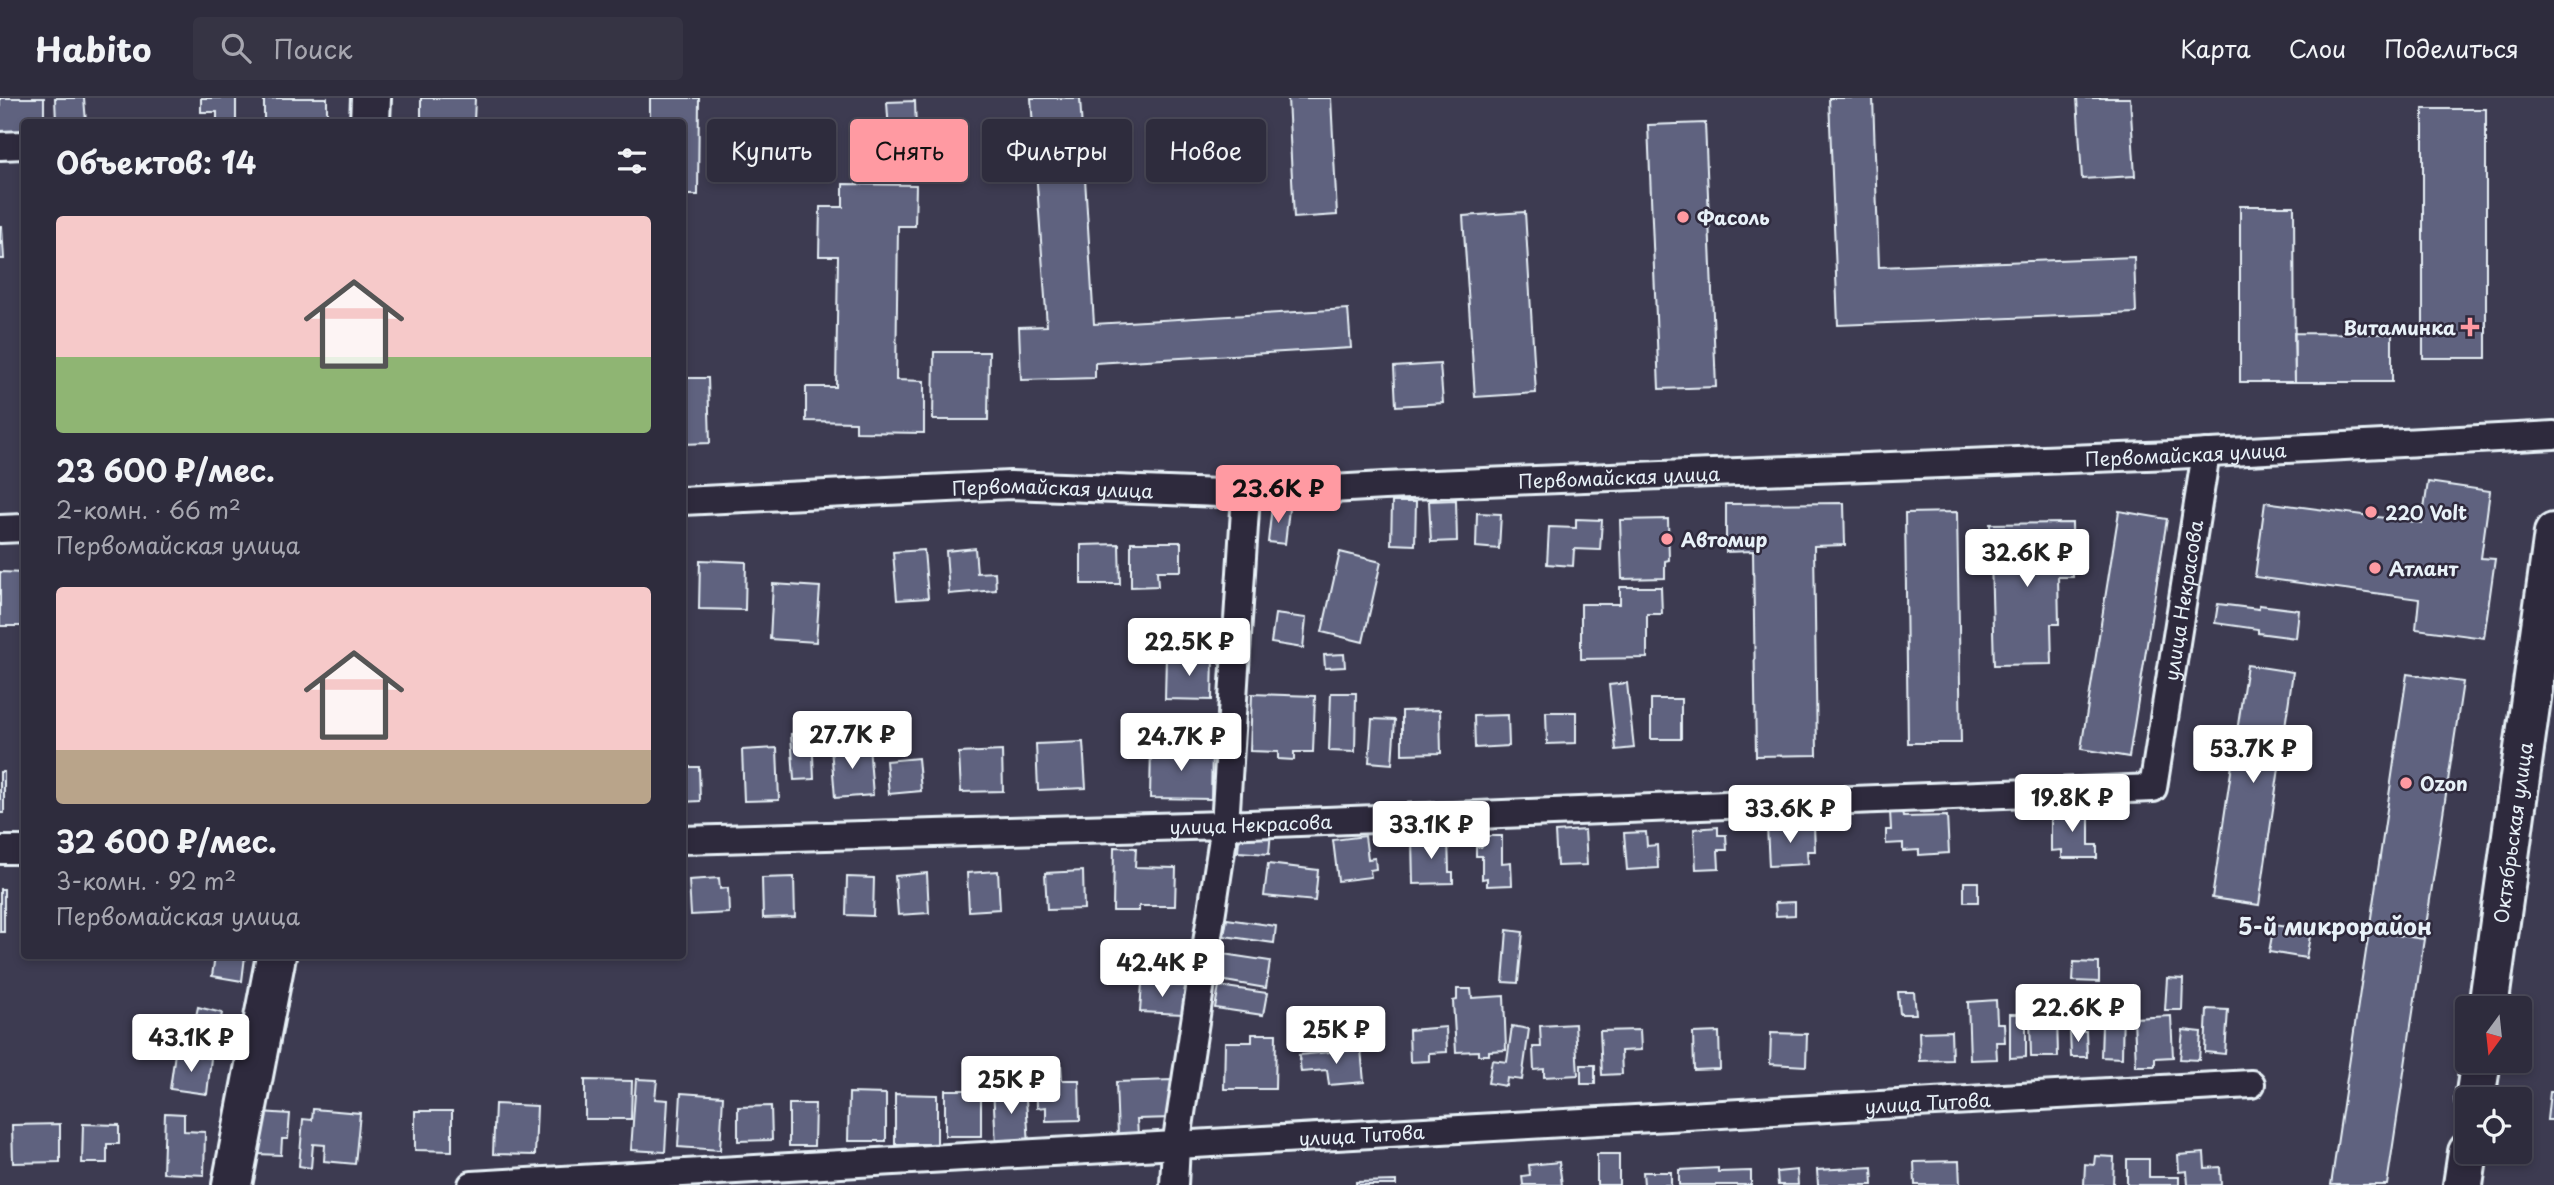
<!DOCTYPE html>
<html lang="ru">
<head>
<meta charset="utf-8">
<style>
	body { margin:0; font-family:"Playpen Sans",sans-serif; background:#363444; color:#f1f3f6; height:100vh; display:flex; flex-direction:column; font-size:26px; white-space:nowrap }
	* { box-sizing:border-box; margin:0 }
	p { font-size:23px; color:#a7a7b0 }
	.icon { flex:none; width:38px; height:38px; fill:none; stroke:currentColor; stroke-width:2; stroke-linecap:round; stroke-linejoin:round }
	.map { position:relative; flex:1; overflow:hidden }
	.drawer { position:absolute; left:21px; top:21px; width:665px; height:840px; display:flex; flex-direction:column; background:#2e2c3d; border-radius:7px; box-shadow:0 4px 10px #0003,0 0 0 2px #494857 }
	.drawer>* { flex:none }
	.hud { position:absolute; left:707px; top:21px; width:665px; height:63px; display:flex; gap:14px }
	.needle { width:46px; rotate:195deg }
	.fabs { position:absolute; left:2455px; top:898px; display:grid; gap:14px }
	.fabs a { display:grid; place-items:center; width:77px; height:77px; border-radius:7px; background:#2e2c3d; box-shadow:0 4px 10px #0003,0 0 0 2px #494857; font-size:35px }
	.price { position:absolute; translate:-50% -60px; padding:0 16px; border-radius:7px; background:#fff; color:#222; font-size:23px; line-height:46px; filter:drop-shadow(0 2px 4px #0008) }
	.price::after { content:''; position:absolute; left:50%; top:42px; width:21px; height:16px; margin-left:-10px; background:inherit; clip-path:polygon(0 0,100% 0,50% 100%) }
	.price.on { background:#ff9aa2; color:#111 }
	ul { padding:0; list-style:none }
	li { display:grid; align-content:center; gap:14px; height:371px; padding:0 35px }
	li span { display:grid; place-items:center; height:217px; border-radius:7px; color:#555 }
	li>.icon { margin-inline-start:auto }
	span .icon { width:126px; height:126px; fill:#fffc; stroke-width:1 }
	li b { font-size:30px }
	h2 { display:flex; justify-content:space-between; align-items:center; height:84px; padding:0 35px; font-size:30px }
	.chip { padding:0 24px; border-radius:7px; background:#2e2c3d; box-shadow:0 4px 10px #0003,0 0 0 2px #494857; font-size:24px; line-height:63px }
	.chip.on { background:#ff9aa2; color:#111 }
	header { display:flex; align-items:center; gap:42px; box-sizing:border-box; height:98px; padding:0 35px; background:#2e2c3d; border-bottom:2px solid #494857 }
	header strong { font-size:33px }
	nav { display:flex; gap:38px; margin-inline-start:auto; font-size:24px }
	.search { width:490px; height:63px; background:#363444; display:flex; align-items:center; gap:18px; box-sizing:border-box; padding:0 24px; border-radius:7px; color:#a7a7b0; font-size:26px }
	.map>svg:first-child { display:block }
</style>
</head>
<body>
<header>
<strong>Habito</strong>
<div class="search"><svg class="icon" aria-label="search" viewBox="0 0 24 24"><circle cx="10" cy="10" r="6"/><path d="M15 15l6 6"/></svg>Поиск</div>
<nav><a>Карта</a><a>Слои</a><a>Поделиться</a></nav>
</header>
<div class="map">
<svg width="2554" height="1087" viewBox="0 0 2554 1087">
	<rect width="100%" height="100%" fill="#3d3b51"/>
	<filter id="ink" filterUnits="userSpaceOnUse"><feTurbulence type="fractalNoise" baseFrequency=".0143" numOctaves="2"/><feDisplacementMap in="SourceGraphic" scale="14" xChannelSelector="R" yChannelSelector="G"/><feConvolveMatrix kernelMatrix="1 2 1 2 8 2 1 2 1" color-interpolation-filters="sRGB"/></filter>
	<g filter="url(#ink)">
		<path fill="#5e627f" stroke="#e8f1f8" stroke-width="2" d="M 0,0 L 44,0 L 44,24 L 24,24 L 24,41 L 0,35 Z
			M 55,0 L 84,0 L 86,24 L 56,24 Z
			M 201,0 L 236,0 L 236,24 L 217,24 L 217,14 L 201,14 Z
			M 278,0 L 327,0 L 327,24 L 264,24 L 264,1 Z
			M 421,0 L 475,0 L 474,24 L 421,24 Z
			M 650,0 L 699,0 L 698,97 L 682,97 L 682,24 L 650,24 Z
			M 1031,0 L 1080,0 L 1094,226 L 1348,211 L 1351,250 L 1095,265 L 1095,280 L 1021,282 L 1019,229 L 1047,228 Z
			M 1288,0 L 1331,0 L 1337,117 L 1294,120 Z
			M 1829,0 L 1873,0 L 1879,169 L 2134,159 L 2136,215 L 1838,227 Z
			M 2077,0 L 2130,0 L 2135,78 L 2082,81 Z
			M 915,3 L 916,33 L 889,34 L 887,4 Z
			M 2423,11 L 2486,11 L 2486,260 L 2423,260 Z
			M 1705,25 L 1716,289 L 1659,291 L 1648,27 Z
			M 843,86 L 916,87 L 915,128 L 898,128 L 896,282 L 924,283 L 924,335 L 856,334 L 856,324 L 806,323 L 806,289 L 836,289 L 838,158 L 819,158 L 820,109 L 843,109 Z
			M 2240,108 L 2294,108 L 2295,284 L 2240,284 Z
			M 1525,114 L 1536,295 L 1475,299 L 1463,118 Z
			M 0,128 L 2,128 L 4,161 L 0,161 Z
			M 2294,235 L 2392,236 L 2392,284 L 2295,284 Z
			M 934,254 L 989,254 L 988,322 L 933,322 Z
			M 1440,266 L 1443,305 L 1396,308 L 1394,269 Z
			M 682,271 L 686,271 L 687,280 L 708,280 L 710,345 L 682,346 Z
			M 2428,384 L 2490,393 L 2481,460 L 2495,461 L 2484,540 L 2416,531 L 2419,501 L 2255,479 L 2265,404 L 2422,425 Z
			M 1456,402 L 1457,443 L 1431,444 L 1429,403 Z
			M 1392,404 L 1416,404 L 1415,447 L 1391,446 Z
			M 1844,405 L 1845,447 L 1814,448 L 1817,657 L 1756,658 L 1753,453 L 1726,454 L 1726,406 Z
			M 1272,408 L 1289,411 L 1285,446 L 1268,444 Z
			M 2119,413 L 2167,421 L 2129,659 L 2081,651 Z
			M 1957,414 L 1961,645 L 1908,645 L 1905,415 Z
			M 1477,415 L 1501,416 L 1499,451 L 1476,449 Z
			M 1576,421 L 1602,422 L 1600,452 L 1574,451 L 1573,468 L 1547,466 L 1549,429 L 1576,430 Z
			M 1668,421 L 1669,462 L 1665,463 L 1665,480 L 1622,481 L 1620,422 Z
			M 2072,425 L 2073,479 L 2058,479 L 2059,526 L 2051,526 L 2052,566 L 1994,567 L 1990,426 Z
			M 1131,444 L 1181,444 L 1181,473 L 1157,473 L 1158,488 L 1131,489 Z
			M 1119,446 L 1120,486 L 1081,486 L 1081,447 Z
			M 975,450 L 977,475 L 995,474 L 996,492 L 949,496 L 946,453 Z
			M 924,452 L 928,500 L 897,502 L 893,454 Z
			M 1340,454 L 1381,464 L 1363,544 L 1322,534 Z
			M 700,462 L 746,464 L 745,512 L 699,511 Z
			M 0,474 L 24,475 L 24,528 L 0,528 Z
			M 773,486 L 820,489 L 816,544 L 770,541 Z
			M 1620,489 L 1661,489 L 1662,516 L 1647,516 L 1647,560 L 1581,561 L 1581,506 L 1620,506 Z
			M 2218,506 L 2259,511 L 2259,507 L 2299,512 L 2296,540 L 2258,535 L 2258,531 L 2215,525 Z
			M 1275,516 L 1306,520 L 1303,550 L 1271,545 Z
			M 1344,556 L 1345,569 L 1325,570 L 1324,557 Z
			M 1166,557 L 1213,558 L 1212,602 L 1165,601 Z
			M 2247,567 L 2293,574 L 2259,807 L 2212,800 Z
			M 2407,576 L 2463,584 L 2424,841 L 2369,833 Z
			M 1627,585 L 1634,650 L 1616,652 L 1609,587 Z
			M 1331,595 L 1356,595 L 1355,654 L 1329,653 Z
			M 1252,596 L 1315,598 L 1313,654 L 1294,654 L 1294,662 L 1278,661 L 1278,654 L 1250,653 Z
			M 1651,601 L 1681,601 L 1681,641 L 1651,641 Z
			M 1440,612 L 1441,655 L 1402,656 L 1402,613 Z
			M 1546,614 L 1576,614 L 1576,645 L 1547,646 Z
			M 1508,617 L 1509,648 L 1475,650 L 1474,618 Z
			M 1372,621 L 1395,622 L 1392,666 L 1369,664 Z
			M 812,635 L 814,681 L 794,682 L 791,636 Z
			M 1083,644 L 1086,690 L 1038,692 L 1036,646 Z
			M 869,647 L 873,697 L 835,700 L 831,649 Z
			M 1151,648 L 1212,650 L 1211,701 L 1150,700 Z
			M 777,650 L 779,702 L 744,703 L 742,652 Z
			M 1002,653 L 1003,693 L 961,694 L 959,655 Z
			M 918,660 L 921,693 L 889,696 L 886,663 Z
			M 682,669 L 699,669 L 700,703 L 682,704 Z
			M 0,674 L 4,674 L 4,715 L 0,715 Z
			M 2051,711 L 2089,711 L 2089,747 L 2097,747 L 2097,760 L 2062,760 L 2062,752 L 2051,753 Z
			M 1902,712 L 1903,719 L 1947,718 L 1949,755 L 1919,757 L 1919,752 L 1903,753 L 1903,745 L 1886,746 L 1886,732 L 1891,732 L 1890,713 Z
			M 1814,727 L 1815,753 L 1807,753 L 1808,766 L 1769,768 L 1767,729 Z
			M 1718,729 L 1718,737 L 1726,737 L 1727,752 L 1718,752 L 1719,770 L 1696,771 L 1694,731 Z
			M 1240,731 L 1271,733 L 1269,756 L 1238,754 Z
			M 1585,732 L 1587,767 L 1557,768 L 1555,734 Z
			M 1646,734 L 1647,748 L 1657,747 L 1658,770 L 1627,772 L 1624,735 Z
			M 1365,738 L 1368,761 L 1375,760 L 1376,771 L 1370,772 L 1371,779 L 1338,783 L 1333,742 Z
			M 1481,738 L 1502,738 L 1502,765 L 1511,764 L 1512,787 L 1487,788 L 1487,780 L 1482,781 L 1482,758 L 1476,758 L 1476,749 L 1482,749 Z
			M 1448,739 L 1449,774 L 1453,774 L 1453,785 L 1413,786 L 1412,740 Z
			M 1114,749 L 1136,750 L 1135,769 L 1176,770 L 1175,808 L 1139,808 L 1139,813 L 1113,813 Z
			M 1268,766 L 1318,772 L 1315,803 L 1264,798 Z
			M 998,773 L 1000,811 L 969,813 L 967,775 Z
			M 1083,773 L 1084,811 L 1047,812 L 1045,775 Z
			M 927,775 L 929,815 L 898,817 L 895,778 Z
			M 794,779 L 795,819 L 763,820 L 762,780 Z
			M 847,779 L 874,780 L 873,818 L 846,817 Z
			M 719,780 L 720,791 L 728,790 L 729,815 L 691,817 L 689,782 Z
			M 1964,784 L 1978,784 L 1978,804 L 1964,804 Z
			M 0,791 L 4,791 L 4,834 L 0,834 Z
			M 1795,804 L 1795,817 L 1776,818 L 1775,805 Z
			M 1227,821 L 1276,828 L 1274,845 L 1224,838 Z
			M 2274,827 L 2311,833 L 2306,860 L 2269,854 Z
			M 1507,832 L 1523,834 L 1518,885 L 1503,884 Z
			M 2369,833 L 2424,841 L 2387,1087 L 2331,1087 Z
			M 1223,856 L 1270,863 L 1266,890 L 1219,882 Z
			M 215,858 L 245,858 L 242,883 L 212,878 Z
			M 2074,864 L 2099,865 L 2099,884 L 2073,883 Z
			M 2167,880 L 2183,881 L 2182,912 L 2165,912 Z
			M 1142,885 L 1185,888 L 1183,916 L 1140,914 Z
			M 1219,888 L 1267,895 L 1263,917 L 1215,910 Z
			M 1457,891 L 1471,891 L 1472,900 L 1504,898 L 1506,952 L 1489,953 L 1489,957 L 1478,957 L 1478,953 L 1456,954 L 1453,903 L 1457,902 Z
			M 1898,894 L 1914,894 L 1916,916 L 1900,916 Z
			M 1996,902 L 1997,925 L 2004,925 L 2005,944 L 1996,944 L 1997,961 L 1970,962 L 1968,904 Z
			M 2081,906 L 2123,906 L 2122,960 L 2101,959 L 2102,927 L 2080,926 Z
			M 198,909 L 222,915 L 220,925 L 230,927 L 225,949 L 191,941 Z
			M 2207,911 L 2228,912 L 2225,956 L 2205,954 Z
			M 2010,916 L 2026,916 L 2026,959 L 2010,960 Z
			M 2057,917 L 2058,959 L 2031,959 L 2030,918 Z
			M 2171,918 L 2173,959 L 2155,960 L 2155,968 L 2136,968 L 2134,920 Z
			M 1575,926 L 1578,977 L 1544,979 L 1544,971 L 1534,972 L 1533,949 L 1541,949 L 1540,928 Z
			M 1512,928 L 1529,931 L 1522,982 L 1507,980 L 1506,988 L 1488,985 L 1492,962 L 1507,964 Z
			M 1446,929 L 1447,954 L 1429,955 L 1429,963 L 1410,964 L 1409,932 Z
			M 1640,932 L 1641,952 L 1621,953 L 1622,976 L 1602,977 L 1600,933 Z
			M 2183,932 L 2201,934 L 2199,962 L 2180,961 Z
			M 1951,933 L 1952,962 L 1920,963 L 1919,934 Z
			M 2070,933 L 2086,933 L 2087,959 L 2071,959 Z
			M 1719,934 L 1720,971 L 1694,972 L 1693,935 Z
			M 1771,935 L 1807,936 L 1806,968 L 1770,966 Z
			M 1252,936 L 1276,936 L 1275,991 L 1224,991 L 1225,944 L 1252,944 Z
			M 1361,951 L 1364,984 L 1329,987 L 1327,972 L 1301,974 L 1299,957 Z
			M 175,955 L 211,960 L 207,996 L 170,991 Z
			M 1036,966 L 1061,966 L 1062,982 L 1079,982 L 1080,1022 L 1046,1023 L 1046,1009 L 1037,1010 Z
			M 1581,967 L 1595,967 L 1595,986 L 1581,986 Z
			M 636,981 L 657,982 L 655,1001 L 668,1002 L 665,1054 L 631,1052 Z
			M 585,982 L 632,983 L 631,1021 L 585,1021 Z
			M 1172,982 L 1173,1020 L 1137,1021 L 1138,1038 L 1118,1038 L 1116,984 Z
			M 1025,987 L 1029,1046 L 996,1048 L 993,989 Z
			M 945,992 L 981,992 L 981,1038 L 945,1038 Z
			M 2550,994 L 2554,994 L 2554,1022 L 2547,1022 Z
			M 681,995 L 723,998 L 720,1052 L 678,1049 Z
			M 849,995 L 886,996 L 886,1043 L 848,1043 Z
			M 895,996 L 937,997 L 937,1046 L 895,1046 Z
			M 495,1006 L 537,1008 L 535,1057 L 493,1056 Z
			M 789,1006 L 815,1006 L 814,1048 L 789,1048 Z
			M 771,1008 L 772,1042 L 738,1043 L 738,1009 Z
			M 313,1011 L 360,1015 L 355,1066 L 324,1063 L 325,1047 L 313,1046 L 311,1070 L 299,1068 L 303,1021 L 312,1022 Z
			M 415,1013 L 452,1013 L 452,1053 L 415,1052 Z
			M 260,1014 L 290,1016 L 288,1041 L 282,1041 L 281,1057 L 257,1056 Z
			M 165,1015 L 184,1016 L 184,1033 L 205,1034 L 204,1077 L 163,1075 Z
			M 60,1026 L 60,1064 L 13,1065 L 12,1027 Z
			M 83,1026 L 119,1027 L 119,1046 L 107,1046 L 107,1065 L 82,1065 Z
			M 2204,1055 L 2205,1070 L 2220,1069 L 2221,1087 L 2188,1087 L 2187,1073 L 2179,1074 L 2178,1057 Z
			M 1597,1056 L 1619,1056 L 1619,1087 L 1597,1087 Z
			M 2095,1058 L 2114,1059 L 2113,1087 L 2084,1087 L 2085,1066 L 2094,1067 Z
			M 2127,1061 L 2149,1061 L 2149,1079 L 2179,1079 L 2179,1087 L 2127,1087 Z
			M 1959,1063 L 1960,1087 L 1915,1087 L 1914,1064 Z
			M 1559,1064 L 1562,1087 L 1523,1087 L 1522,1078 L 1530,1077 L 1529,1067 Z
			M 1872,1069 L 1873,1087 L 1818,1087 L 1817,1072 Z
			M 1718,1070 L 1718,1074 L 1751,1073 L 1751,1087 L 1679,1087 L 1679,1072 Z
			M 1797,1072 L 1798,1087 L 1778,1087 L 1777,1074 Z
			M 1643,1074 L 1671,1074 L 1671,1087 L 1644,1087 Z
			M 1396,1083 L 1396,1087 L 1356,1087 L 1356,1084 Z"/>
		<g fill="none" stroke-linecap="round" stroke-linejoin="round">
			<defs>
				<g id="street">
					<path d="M 0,48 L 24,47"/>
					<path id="s1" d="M 682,403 L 1010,387 L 1246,396 L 1384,388 L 2172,357 L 2554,337"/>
					<path d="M 0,431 L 24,430"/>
					<path id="s2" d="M 682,742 L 1225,727 L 2153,690 L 2206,355"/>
					<path d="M 0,752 L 24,752"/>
					<path id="s3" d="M 472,1087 L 2251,986"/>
					<path d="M 1174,1087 L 1176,1048 L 1225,727 L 1246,396"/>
				</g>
				<g id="secondary">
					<path d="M 370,24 L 371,0"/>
					<path id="s4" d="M 2488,910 L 2554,435"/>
					<path d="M 2475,1001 L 2481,962"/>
					<path d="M 232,1087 L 276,858"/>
					<path d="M 2463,1087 L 2468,1054"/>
				</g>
			</defs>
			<use href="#street" stroke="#e8f1f8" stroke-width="32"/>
			<use href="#secondary" stroke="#e8f1f8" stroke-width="44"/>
			<use href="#street" stroke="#2f2a3d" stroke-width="26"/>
			<use href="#secondary" stroke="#2f2a3d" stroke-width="38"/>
		</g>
	</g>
	<g fill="#ff9aa2" stroke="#2f2a3d" stroke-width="2.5">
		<circle cx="1683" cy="119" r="7"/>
		<path d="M2466.5 218.5h7v7h7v7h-7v7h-7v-7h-7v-7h7z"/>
		<circle cx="2371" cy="414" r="7"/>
		<circle cx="1667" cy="441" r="7"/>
		<circle cx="2375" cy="470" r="7"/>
		<circle cx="2406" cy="685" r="7"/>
	</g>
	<g text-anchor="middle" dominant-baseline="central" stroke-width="5" stroke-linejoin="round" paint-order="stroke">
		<g font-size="19" font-weight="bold" fill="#e8f1f8" stroke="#2f2a3d" text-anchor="start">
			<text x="1697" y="119">Фасоль</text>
			<text x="2456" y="229" text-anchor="end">Витаминка</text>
			<text x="2385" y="414">220 Volt</text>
			<text x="1681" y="441">Автомир</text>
			<text x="2389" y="470">Атлант</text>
			<text x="2420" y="685">Ozon</text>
		</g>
		<g font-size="19" fill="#e8f1f8" stroke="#2f2a3d">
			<text stroke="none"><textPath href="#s1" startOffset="1505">Первомайская улица</textPath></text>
			<text stroke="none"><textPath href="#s1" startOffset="938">Первомайская улица</textPath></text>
			<text stroke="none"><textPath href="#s1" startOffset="371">Первомайская улица</textPath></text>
			<text stroke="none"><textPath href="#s2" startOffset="1662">улица Некрасова</textPath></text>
			<text stroke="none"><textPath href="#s2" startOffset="569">улица Некрасова</textPath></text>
			<text stroke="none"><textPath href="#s4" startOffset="177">Октябрьская улица</textPath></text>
			<text stroke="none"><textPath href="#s3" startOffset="1458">улица Титова</textPath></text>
			<text stroke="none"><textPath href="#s3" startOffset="891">улица Титова</textPath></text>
		</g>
		<g font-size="23" font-weight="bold" fill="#e8f1f8" stroke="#2f2a3d">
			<text x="2335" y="827">5-й микрорайон</text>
		</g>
	</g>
</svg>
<div class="fabs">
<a><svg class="needle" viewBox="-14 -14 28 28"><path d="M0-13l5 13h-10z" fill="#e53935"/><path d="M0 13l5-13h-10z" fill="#a7a7b0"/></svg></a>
<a><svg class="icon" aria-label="locate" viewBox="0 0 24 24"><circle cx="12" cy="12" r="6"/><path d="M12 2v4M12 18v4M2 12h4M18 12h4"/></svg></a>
</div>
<b class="price on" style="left:1278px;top:427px">23.6K ₽</b>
<b class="price" style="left:2027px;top:491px">32.6K ₽</b>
<b class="price" style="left:1189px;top:580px">22.5K ₽</b>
<b class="price" style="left:852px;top:673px">27.7K ₽</b>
<b class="price" style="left:1181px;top:675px">24.7K ₽</b>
<b class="price" style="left:2253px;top:687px">53.7K ₽</b>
<b class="price" style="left:2072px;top:736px">19.8K ₽</b>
<b class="price" style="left:1790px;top:747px">33.6K ₽</b>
<b class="price" style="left:1431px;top:763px">33.1K ₽</b>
<b class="price" style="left:1162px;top:901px">42.4K ₽</b>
<b class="price" style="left:2078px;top:946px">22.6K ₽</b>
<b class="price" style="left:1336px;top:968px">25K ₽</b>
<b class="price" style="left:191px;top:976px">43.1K ₽</b>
<b class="price" style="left:1011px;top:1018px">25K ₽</b>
<div class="hud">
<a class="chip">Купить</a>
<a class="chip on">Снять</a>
<a class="chip">Фильтры</a>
<a class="chip">Новое</a>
</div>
<section class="drawer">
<h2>Объектов: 14<svg class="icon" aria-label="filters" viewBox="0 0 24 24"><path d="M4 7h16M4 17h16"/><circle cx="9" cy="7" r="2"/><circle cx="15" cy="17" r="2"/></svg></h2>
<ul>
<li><span style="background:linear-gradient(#f6c9c9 65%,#8fb573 0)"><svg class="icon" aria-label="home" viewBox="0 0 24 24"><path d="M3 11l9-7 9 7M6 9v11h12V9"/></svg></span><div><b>23 600 ₽/мес.</b><p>2-комн. · 66 m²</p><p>Первомайская улица</p></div></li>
<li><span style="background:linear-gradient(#f6c9c9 75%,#b9a48a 0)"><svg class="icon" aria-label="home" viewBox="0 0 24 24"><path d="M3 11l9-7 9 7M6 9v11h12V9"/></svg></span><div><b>32 600 ₽/мес.</b><p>3-комн. · 92 m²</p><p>Первомайская улица</p></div></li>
</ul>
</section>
</div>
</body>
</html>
